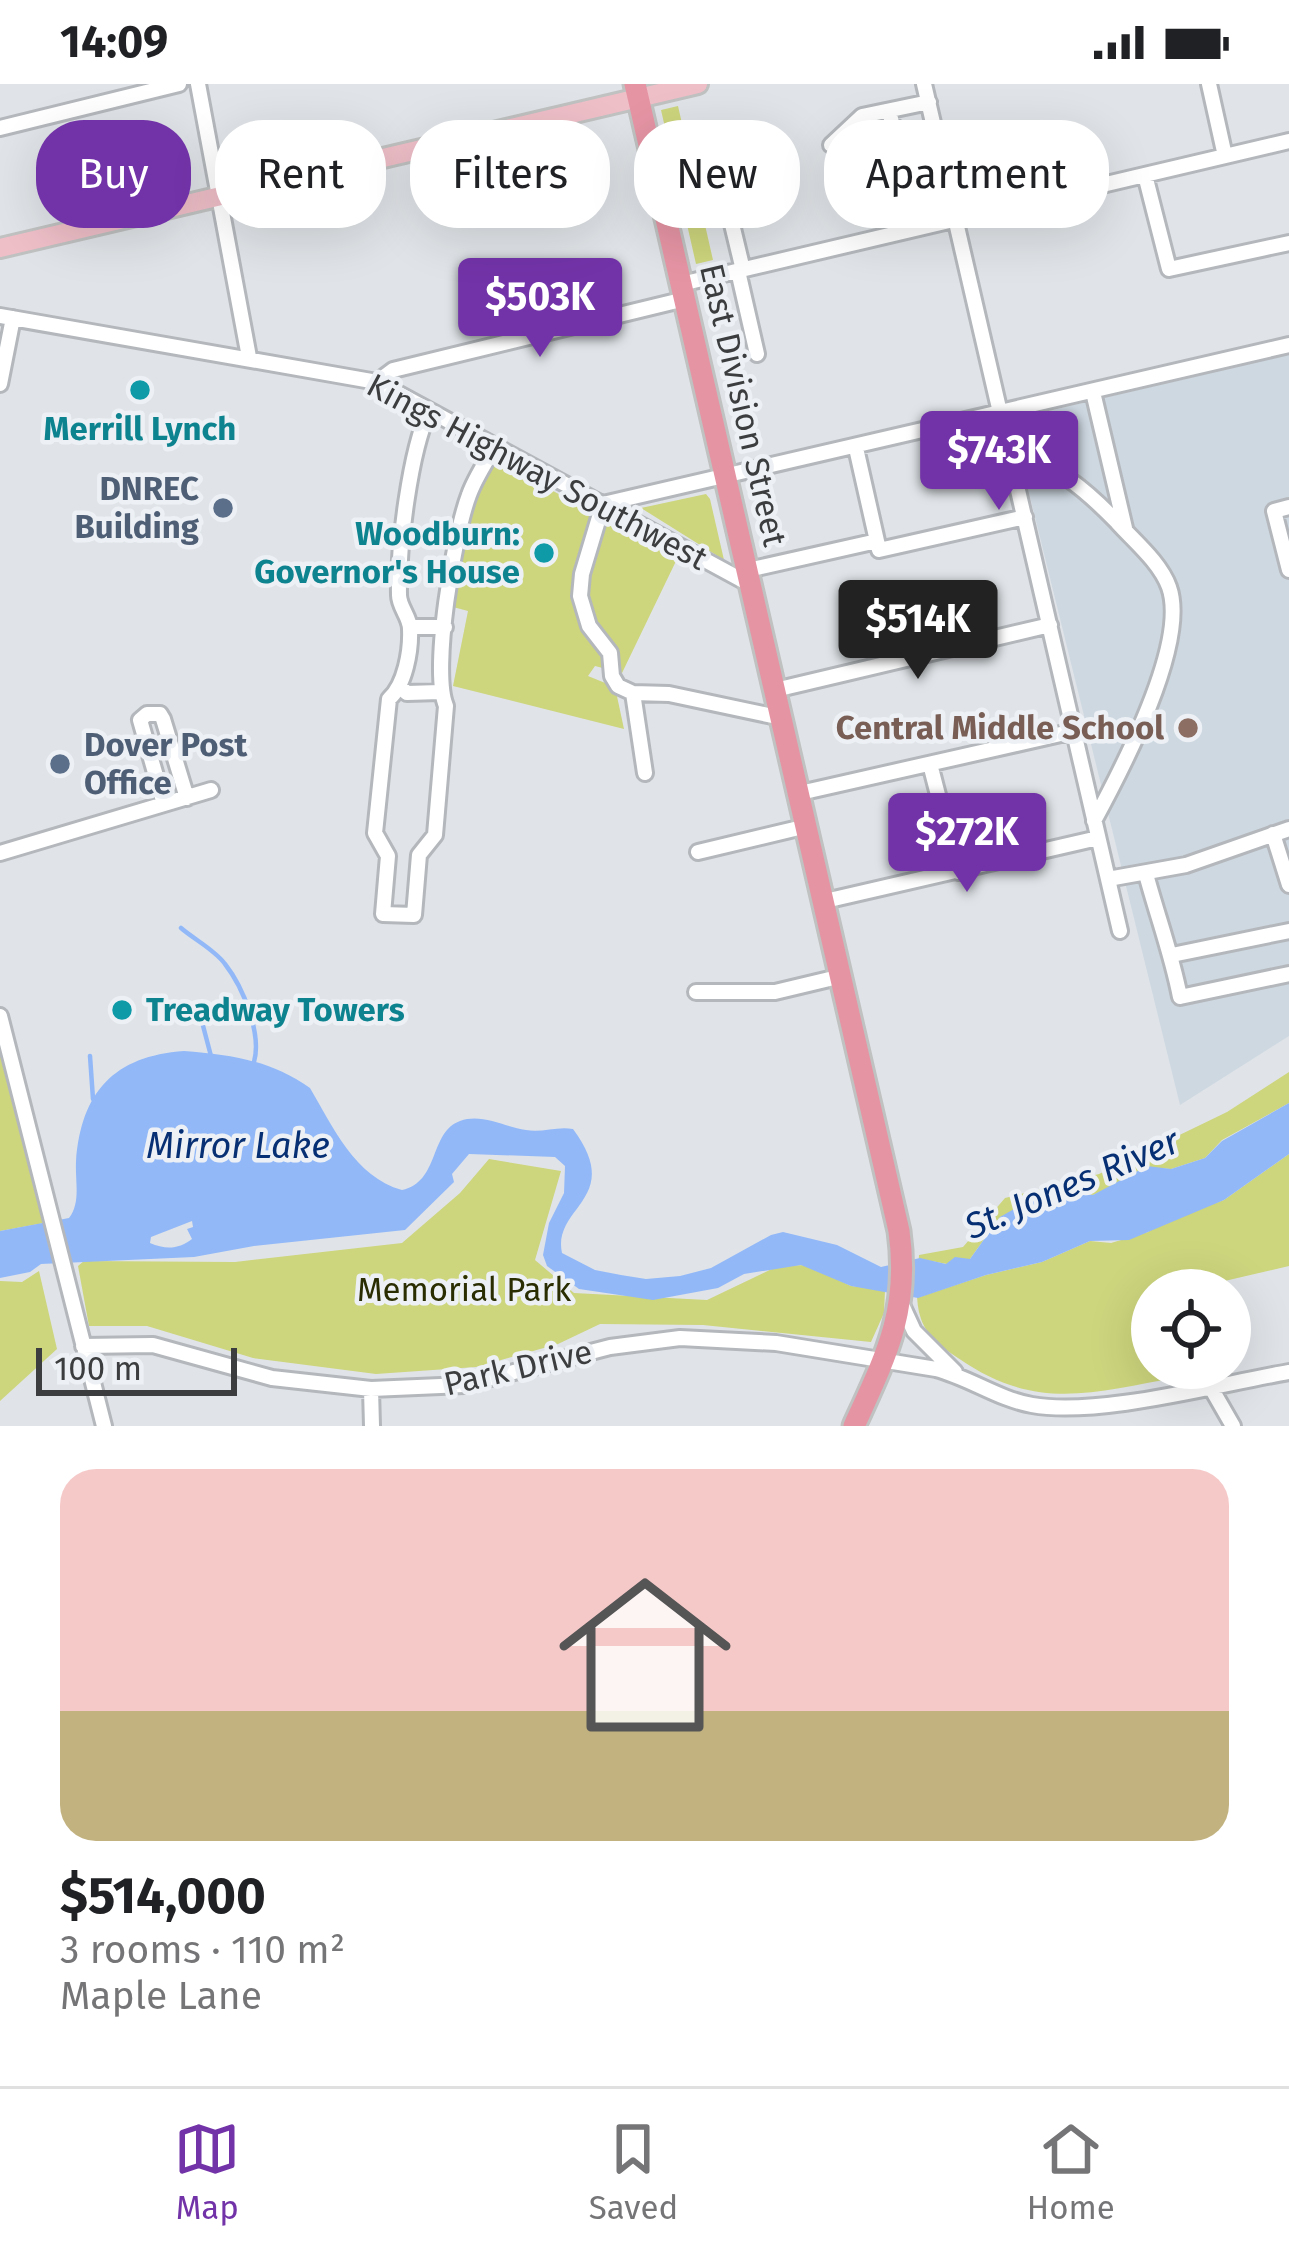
<!DOCTYPE html>
<html lang="en">
<head>
<meta charset="utf-8">
<style>
	body { margin:0; font-family:"Fira Sans",sans-serif; background:#f2f2f2; color:#202124; height:100vh; display:flex; flex-direction:column; font-size:45px; white-space:nowrap }
	* { box-sizing:border-box; margin:0 }
	p { font-size:39px; color:#757577 }
	.icon { flex:none; width:66px; height:66px; fill:none; stroke:currentColor; stroke-width:2; stroke-linecap:round; stroke-linejoin:round }
	.map { position:relative; height:1342px; overflow:hidden }
	.sheet { display:flex; flex-direction:column; background:#fff; flex:1 }
	.sheet>* { flex:none }
	.banner { position:absolute; left:36px; top:36px; width:1218px; height:108px; display:flex; gap:24px }
	.tools { position:absolute; left:1131px; top:1185px; display:grid; gap:24px }
	.tools a { display:grid; place-items:center; width:120px; height:120px; border-radius:50%; background:#fff; box-shadow:0 12px 48px #0002; font-size:60px }
	.scale { position:absolute; left:36px; bottom:30px; width:201px; box-sizing:border-box; padding-left:12px; border:6px solid #3b3d3e; border-top:0; font-size:33px; line-height:42px; white-space:nowrap; color:#3b3d3e; -webkit-text-stroke:9px #edf1f5; paint-order:stroke }
	.price { position:absolute; translate:-50% -102px; padding:0 27px; border-radius:12px; background:#7233a8; color:#fff; font-size:39px; line-height:78px; filter:drop-shadow(0 3px 6px #0008) }
	.price::after { content:''; position:absolute; left:50%; top:72px; width:36px; height:27px; margin-left:-18px; background:inherit; clip-path:polygon(0 0,100% 0,50% 100%) }
	.price.selected { background:#222; color:#fff }
	ul { padding:0; list-style:none }
	li { display:grid; align-content:center; gap:24px; height:636px; padding:0 60px }
	li+li { border-top:3px solid #e0e0e0 }
	li span { display:grid; place-items:center; height:372px; border-radius:36px; color:#555 }
	li>.icon { margin-inline-start:auto }
	span .icon { width:216px; height:216px; fill:#fffc; stroke-width:1 }
	li b { font-size:51px }
	.tag { padding:0 42px; border-radius:48px; background:#fff; box-shadow:0 12px 48px #0002; font-size:42px; line-height:108px }
	.tag.selected { background:#7233a8; color:#fff }
	.status { display:flex; justify-content:space-between; align-items:center; height:84px; padding:0 60px; background:#fff; direction:ltr }
	.status svg { height:33px; fill:currentColor }
	.dock { display:flex; justify-content:space-around; align-items:center; height:168px; border-top:3px solid #e0e0e0; background:#fff; font-size:33px; color:#757577 }
	.dock a { display:grid; justify-items:center; gap:6px }
	.dock .selected { color:#7233a8 }
	.map>svg:first-child { display:block }
</style>
</head>
<body>
<div class="status"><b>14:09</b><svg viewBox="0 0 49 12"><path d="M0 12V9h3v3zM5 12V6h3v6zM10 12V3h3v9zM15 12V0h3v12zM26 1h20v11H26zM47 4h2v5h-2z"/></svg></div>
<div class="map">
<svg width="1289" height="1342" viewBox="0 0 1289 1342">
	<rect width="100%" height="100%" fill="#e0e4e8"/>
	<path fill="#ced8e1" d="M 1289,270 L 1289,952 L 1180,1021 L 1011,336 Z"/>
	<path fill="#cdd57d" d="M 678,22 L 713,176 L 696,180 L 661,26 Z
		M 495,375 L 677,475 L 622,589 L 595,582 L 588,592 L 615,603 L 624,645 L 453,602 L 468,527 L 453,523 L 474,414 Z
		M 706,410 L 710,415 L 724,476 L 641,424 Z
		M 0,964 L 44,1139 L 0,1147 Z
		M 1289,988 L 1289,1019 L 1222,1056 L 1205,1074 L 1171,1085 L 1158,1084 L 1093,1111 L 1074,1106 L 1000,1133 L 970,1175 L 947,1180 L 921,1175 L 919,1213 L 986,1191 L 1042,1178 L 1090,1157 L 1111,1159 L 1148,1148 L 1165,1137 L 1224,1116 L 1289,1070 L 1289,1182 L 1186,1206 L 1152,1206 L 1152,1284 L 1178,1284 L 1180,1293 C 1093,1308 1037,1329 958,1274 C 942,1263 928,1254 921,1235 C 914,1215 918,1192 919,1171 L 963,1163 L 1005,1114 L 1099,1090 L 1227,1028 Z
		M 489,1075 L 561,1087 L 535,1176 L 574,1209 L 707,1216 L 778,1182 L 807,1181 L 851,1202 L 885,1206 L 884,1229 L 871,1258 L 703,1241 L 600,1240 L 558,1260 L 476,1283 L 376,1290 L 253,1274 L 147,1242 L 89,1242 L 78,1182 L 84,1177 L 235,1178 L 402,1159 L 460,1109 Z
		M 39,1187 L 57,1265 L 0,1317 L 0,1197 L 22,1198 Z"/>
	<path fill="#92b8f8" fill-rule="evenodd" d="M 184,967 C 232,971 270,976 310,1004 C 333,1043 355,1093 402,1106 C 440,1098 429,1048 460,1037 C 482,1029 504,1043 526,1046 C 542,1049 557,1042 573,1045 C 625,1115 552,1122 562,1169 L 595,1186 L 621,1191 L 646,1195 L 680,1192 L 711,1184 L 771,1151 L 783,1148 L 837,1161 L 881,1183 L 920,1174 L 946,1180 L 955,1173 L 970,1175 L 1000,1133 L 1047,1106 L 1093,1111 L 1147,1082 L 1171,1085 L 1205,1074 L 1222,1057 L 1289,1019 L 1289,1070 L 1224,1116 L 1129,1156 L 1090,1157 L 1042,1178 L 986,1191 L 918,1214 L 851,1202 L 801,1181 L 744,1190 L 718,1204 L 653,1216 L 579,1205 L 547,1182 L 543,1171 L 549,1139 L 564,1109 L 565,1082 L 555,1073 L 469,1070 L 452,1090 L 454,1098 L 405,1146 L 254,1162 L 194,1173 L 41,1180 L 30,1188 L 0,1194 L 0,1147 L 69,1134 C 81,1118 75,1098 76,1078 C 81,1008 114,972 184,967 ZM 192,1137 L 193,1143 L 187,1145 L 192,1155 C 179,1165 166,1166 150,1159 L 151,1153 Z"/>
	<g fill="none" stroke-linecap="round" stroke-linejoin="round">
		<path stroke="#92b8f8" stroke-width="4.5" d="M 181,844 C 195,856 215,866 225,880 C 243,903 262,950 254,978
			M 197,919 L 211,972
			M 90,972 L 93,1015"/>
		<defs>
			<path id="minor" d="M 198,0 L 249,273
				M 924,0 L 1120,847
				M 1209,0 L 1225,72
				M 889,27 L 919,144
				M 0,44 L 179,0
				M 831,61 L 862,32 L 929,18
				M 719,86 L 743,186
				M 1145,91 L 1169,185 L 1289,159
				M 738,187 L 757,270
				M 681,200 L 1289,57
				M 0,232 L 377,298 L 751,501
				M 377,298 L 393,286 L 685,215
				M 0,300 L 13,234
				M 1093,308 L 1125,444
				M 429,327 C 410,367 398,464 399,511 C 399,523 410,533 410,545 C 411,567 405,601 389,615 L 375,749 L 388,772 L 383,830 L 414,831 L 419,771 L 435,751 L 446,622 C 431,587 454,450 469,411 C 475,394 486,378 495,362
				M 856,364 L 877,457
				M 1010,369 C 1055,379 1086,406 1117,438 C 1134,457 1160,478 1169,503 C 1189,559 1121,687 1094,737
				M 1289,423 L 1274,427 L 1289,486
				M 748,486 L 877,457 L 879,466 L 1025,433
				M 411,543 L 445,543
				M 401,604 L 407,609 L 440,608
				M 775,606 L 1050,541
				M 633,609 L 645,689
				M 782,634 L 669,610 L 633,609 L 618,602 L 612,592 L 610,569 L 589,542 L 580,512 L 582,490 L 603,420 L 1289,261
				M 930,680 L 958,788
				M 800,709 L 1074,647
				M 164,720 L 140,636 L 147,630 L 160,630 L 163,635 L 187,714
				M 1273,750 L 1289,801
				M 698,768 L 807,742
				M 0,769 L 211,706
				M 1146,790 C 1157,831 1172,871 1180,913 L 1289,890
				M 1108,795 L 1186,781 L 1289,745
				M 825,817 L 1098,754
				M 1172,871 L 1289,847
				M 696,908 L 775,908 L 842,892
				M 0,932 L 104,1342
				M 902,1221 L 914,1247 L 955,1288
				M 83,1262 L 153,1261 L 272,1294 L 371,1305 L 464,1301 L 610,1263 L 680,1254 L 776,1259 L 936,1285 C 970,1294 998,1315 1032,1321 C 1099,1333 1219,1300 1289,1288
				M 1210,1302 L 1233,1342
				M 371,1305 L 372,1342"/>
			<path id="major" d="M 0,164 L 698,0"/>
			<path id="highway" d="M 635,0 L 899,1147 C 910,1226 886,1272 854,1342"/>
		</defs>
		<use href="#minor" stroke="#b4b8bc" stroke-width="20"/>
		<use href="#major" stroke="#c0c1c1" stroke-width="24"/>
		<use href="#highway" stroke="#c0c1c1" stroke-width="27"/>
		<use href="#minor" stroke="#fff" stroke-width="14"/>
		<use href="#major" stroke="#efbfc8" stroke-width="18"/>
		<use href="#highway" stroke="#e594a4" stroke-width="21"/>
	</g>
	<g fill="#0f9aa8" stroke="#edf1f5" stroke-width="4.5">
		<circle cx="140" cy="306" r="12"/>
		<circle cx="544" cy="469" r="12"/>
		<circle cx="122" cy="926" r="12"/>
	</g>
	<g fill="#5c6f8a" stroke="#edf1f5" stroke-width="4.5">
		<circle cx="223" cy="424" r="12"/>
		<circle cx="60" cy="680" r="12"/>
	</g>
	<circle fill="#8d6e63" stroke="#edf1f5" stroke-width="4.5" cx="1188" cy="644" r="12"/>
	<g text-anchor="middle" dominant-baseline="central" stroke-width="9" stroke-linejoin="round" paint-order="stroke">
		<g font-size="33" fill="#3b3d3e" stroke="#edf1f5">
			<text transform="translate(743 321) rotate(77)">East Division Street</text>
			<text transform="translate(537 388) rotate(28)">Kings Highway Southwest</text>
			<text transform="translate(518 1284) rotate(-13)">Park Drive</text>
		</g>
		<g font-size="33" font-weight="bold" fill="#0d838f" stroke="#edf1f5">
			<text x="140" y="345">Merrill Lynch</text>
			<text x="520" y="450" text-anchor="end">Woodburn:<tspan x="520" dy="38">Governor's House</tspan></text>
			<text x="146" y="926" text-anchor="start">Treadway Towers</text>
		</g>
		<g font-size="33" font-weight="bold" fill="#4e5e75" stroke="#edf1f5" text-anchor="end">
			<text x="199" y="405">DNREC<tspan x="199" dy="38">Building</tspan></text>
			<text x="84" y="661" text-anchor="start">Dover Post<tspan x="84" dy="38">Office</tspan></text>
		</g>
		<g font-size="33" font-weight="bold" fill="#785e54" stroke="#edf1f5" text-anchor="end">
			<text x="1164" y="644">Central Middle School</text>
		</g>
		<g font-size="33" fill="#2a2d01" stroke="#edf1f5">
			<text x="464" y="1206">Memorial Park</text>
		</g>
		<g font-size="36" font-style="italic" fill="#073074" stroke="#edf1f5">
			<text x="238" y="1062">Mirror Lake</text>
			<text transform="translate(1072 1100) rotate(-23)">St. Jones River</text>
		</g>
	</g>
</svg>
<div class="tools">
<a><svg class="icon" aria-label="locate" viewBox="0 0 24 24"><circle cx="12" cy="12" r="6"/><path d="M12 2v4M12 18v4M2 12h4M18 12h4"/></svg></a>
</div>
<div class="scale">100 m</div>
<b class="price" style="left:540px;top:276px">$503K</b>
<b class="price" style="left:999px;top:429px">$743K</b>
<b class="price selected" style="left:918px;top:598px">$514K</b>
<b class="price" style="left:967px;top:811px">$272K</b>
<div class="banner">
<a class="tag selected">Buy</a>
<a class="tag">Rent</a>
<a class="tag">Filters</a>
<a class="tag">New</a>
<a class="tag">Apartment</a>
</div>
</div>
<section class="sheet">
<ul>
<li><span style="background:linear-gradient(#f6c9c9 65%,#c2b280 0)"><svg class="icon" aria-label="home" viewBox="0 0 24 24"><path d="M3 11l9-7 9 7M6 9v11h12V9"/></svg></span><div><b>$514,000</b><p>3 rooms · 110 m²</p><p>Maple Lane</p></div></li>
</ul>
</section>
<nav class="dock">
<a class="selected"><svg class="icon" aria-label="map" viewBox="0 0 24 24"><path d="M3 6l6-2 6 2 6-2v14l-6 2-6-2-6 2zM9 4v14M15 6v14"/></svg>Map</a>
<a><svg class="icon" aria-label="saved" viewBox="0 0 24 24"><path d="M7 4h10v16l-5-4-5 4z"/></svg>Saved</a>
<a><svg class="icon" aria-label="home" viewBox="0 0 24 24"><path d="M3 11l9-7 9 7M6 9v11h12V9"/></svg>Home</a>
</nav>
</body>
</html>
